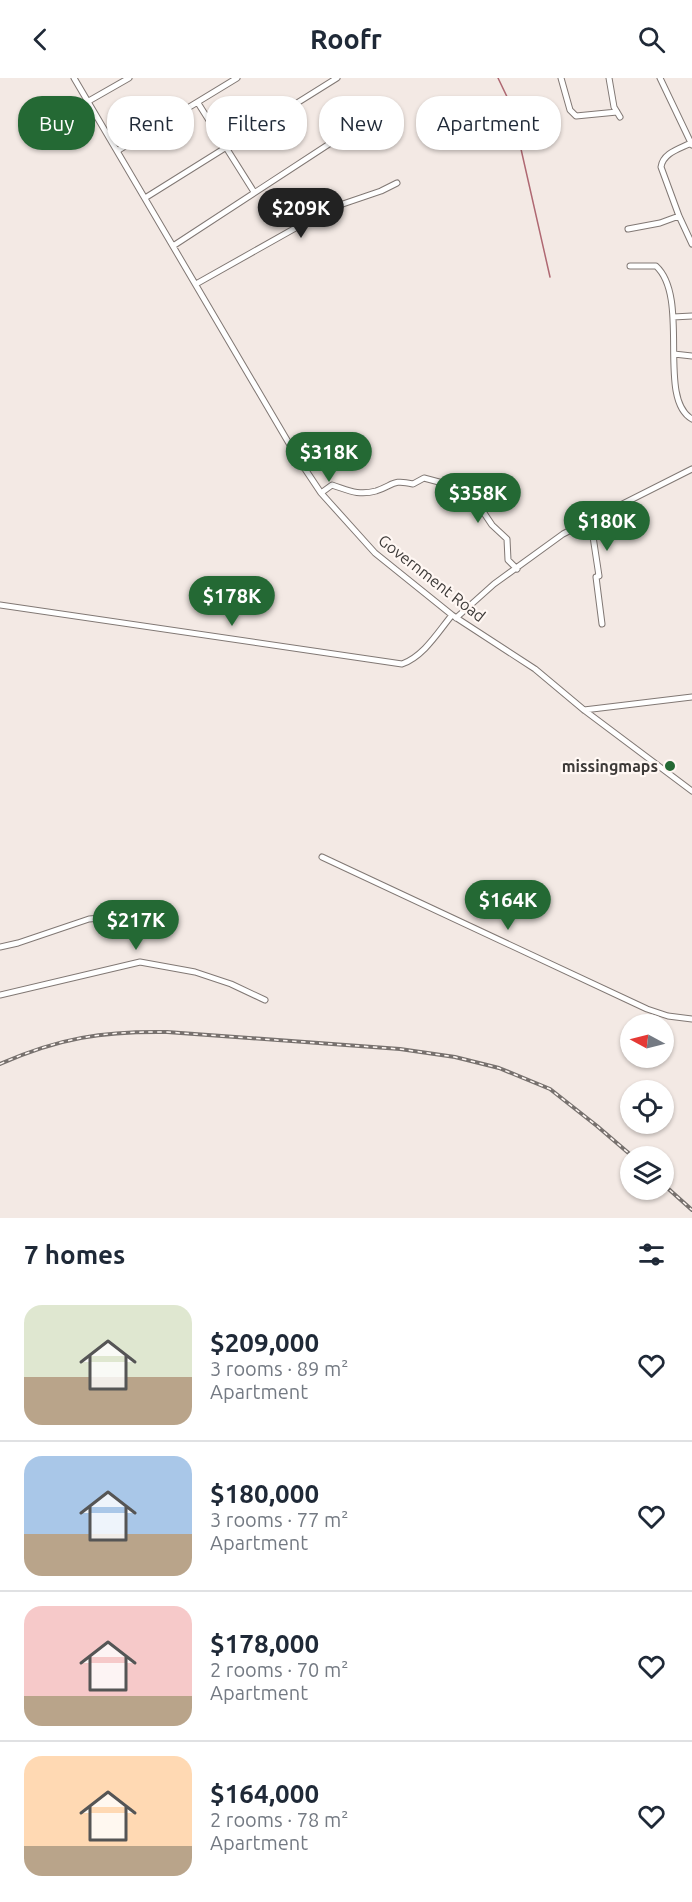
<!DOCTYPE html>
<html lang="en">
<head>
<meta charset="utf-8">
<style>
	body { margin:0; font-family:Ubuntu,sans-serif; background:#f6f6f7; color:#1f2937; height:100vh; display:flex; flex-direction:column; font-size:22px; white-space:nowrap }
	* { box-sizing:border-box; margin:0 }
	p { font-size:20px; color:#747a83 }
	.icon { flex:none; width:33px; height:33px; fill:none; stroke:currentColor; stroke-width:2; stroke-linecap:round; stroke-linejoin:round }
	.map { position:relative; height:1140px; overflow:hidden }
	.details { display:flex; flex-direction:column; background:#fff; flex:1 }
	.details>* { flex:none }
	.hud { position:absolute; left:18px; top:18px; width:657px; height:54px; display:flex; gap:12px }
	.needle { width:39px; rotate:277deg }
	.controls { position:absolute; left:620px; top:936px; display:grid; gap:12px }
	.controls a { display:grid; place-items:center; width:54px; height:54px; border-radius:50%; background:#fff; box-shadow:0 2px 4px #0004; font-size:30px }
	.price { position:absolute; translate:-50% -51px; padding:0 14px; border-radius:21px; background:#246934; color:#fff; font-size:20px; line-height:39px; filter:drop-shadow(0 2px 3px #0008) }
	.price::after { content:''; position:absolute; left:50%; top:36px; width:18px; height:14px; margin-left:-9px; background:inherit; clip-path:polygon(0 0,100% 0,50% 100%) }
	.price.current { background:#222; color:#fff }
	ul { padding:0; list-style:none }
	li { display:flex; align-items:center; gap:18px; height:150px; padding:0 24px }
	li+li { border-top:2px solid #e0e1e3 }
	li span { display:grid; place-items:center; flex:none; width:168px; height:120px; border-radius:18px; color:#555 }
	li>.icon { margin-inline-start:auto }
	span .icon { width:72px; height:72px; fill:#fffc; stroke-width:1 }
	li b { font-size:26px }
	h2 { display:flex; justify-content:space-between; align-items:center; height:72px; padding:0 24px; font-size:26px }
	.pill { padding:0 21px; border-radius:24px; background:#fff; box-shadow:0 2px 4px #0004; font-size:21px; line-height:54px }
	.pill.current { background:#246934; color:#fff }
	header { display:flex; justify-content:space-between; align-items:center; height:78px; padding:0 24px; background:#fff; font-size:27px; font-weight:600 }
	.map>svg:first-child { display:block }
</style>
</head>
<body>
<header><svg class="icon" aria-label="back" viewBox="0 0 24 24"><path d="M15 5l-7 7 7 7"/></svg>Roofr<svg class="icon" aria-label="search" viewBox="0 0 24 24"><circle cx="10" cy="10" r="6"/><path d="M15 15l6 6"/></svg></header>
<div class="map">
<svg width="692" height="1140" viewBox="0 0 692 1140">
	<rect width="100%" height="100%" fill="#f3e9e4"/>
	<g fill="none" stroke-linecap="round" stroke-linejoin="round">
		<path stroke="#af6872" stroke-width="1.5" d="M 498,0 L 511,27 L 550,199"/>
		<defs>
			<path id="minor" d="M 74,0 L 297,379 L 321,415 L 375,475 L 452,537 L 535,591 L 584,632 L 692,713
				M 561,0 L 570,32 L 576,38 L 617,34
				M 609,0 L 614,29 L 620,39
				M 660,0 L 692,67
				M 87,24 L 129,0
				M 198,25 L 254,114
				M 691,65 C 679,71 663,75 661,89 L 679,138 L 692,166
				M 117,73 L 237,0
				M 145,120 L 337,0
				M 628,151 L 660,145 L 679,138
				M 173,168 L 349,53
				M 630,188 L 656,188 C 691,220 656,321 692,341
				M 196,206 L 331,130 L 381,113 L 397,105
				M 673,239 L 692,238
				M 674,276 L 692,278
				M 321,415 L 332,407 C 348,412 358,418 376,413 C 394,407 392,401 413,406 L 424,400 L 439,404 L 484,435 L 492,447 L 507,461 L 508,482 L 517,491
				M 592,452 L 599,498
				M 596,499 L 602,546
				M 0,527 L 402,586 C 424,578 438,554 452,537
				M 456,540 L 494,506 L 563,456 L 692,391
				M 584,632 L 692,619
				M 322,779 L 647,931 L 668,938 L 692,941
				M 0,869 L 18,865 L 89,841 L 101,840 L 116,841
				M 0,917 L 140,884 L 195,894 L 231,906 L 265,922"/>
		</defs>
		<use href="#minor" stroke="#817874" stroke-width="7"/>
		<use href="#minor" stroke="#fff" stroke-width="5"/>
		<defs>
			<path id="rail" d="M 0,986 C 59,960 103,953 167,954 L 400,971 L 455,979 L 499,990 L 550,1011 L 597,1048 L 632,1078
				M 663,1106 L 692,1132"/>
		</defs>
		<use href="#rail" stroke="#77716e" stroke-width="4"/>
		<use href="#rail" stroke="#fff7f3" stroke-width="1.5" stroke-dasharray="4.5" stroke-linecap="butt"/>
	</g>
	<circle fill="#246934" stroke="#fff7f3" stroke-width="2" cx="670" cy="688" r="6"/>
	<g text-anchor="middle" dominant-baseline="central" stroke-width="4.5" stroke-linejoin="round" paint-order="stroke">
		<g font-size="16" fill="#3d3a38" stroke="#fff7f3">
			<text transform="translate(432 500) rotate(38)">Government Road</text>
		</g>
		<g font-size="16" font-weight="bold" fill="#3d3a38" stroke="#fff7f3" text-anchor="end">
			<text x="658" y="688">missingmaps</text>
		</g>
	</g>
</svg>
<div class="controls">
<a><svg class="needle" viewBox="-14 -14 28 28"><path d="M0-13l5 13h-10z" fill="#e53935"/><path d="M0 13l5-13h-10z" fill="#747a83"/></svg></a>
<a><svg class="icon" aria-label="locate" viewBox="0 0 24 24"><circle cx="12" cy="12" r="6"/><path d="M12 2v4M12 18v4M2 12h4M18 12h4"/></svg></a>
<a><svg class="icon" aria-label="layers" viewBox="0 0 24 24"><path d="M12 4l9 5-9 5-9-5zM3 14l9 5 9-5"/></svg></a>
</div>
<b class="price current" style="left:301px;top:161px">$209K</b>
<b class="price" style="left:329px;top:405px">$318K</b>
<b class="price" style="left:478px;top:446px">$358K</b>
<b class="price" style="left:607px;top:474px">$180K</b>
<b class="price" style="left:232px;top:549px">$178K</b>
<b class="price" style="left:508px;top:853px">$164K</b>
<b class="price" style="left:136px;top:873px">$217K</b>
<div class="hud">
<a class="pill current">Buy</a>
<a class="pill">Rent</a>
<a class="pill">Filters</a>
<a class="pill">New</a>
<a class="pill">Apartment</a>
</div>
</div>
<section class="details">
<h2>7 homes<svg class="icon" aria-label="filters" viewBox="0 0 24 24"><path d="M4 7h16M4 17h16"/><circle cx="9" cy="7" r="2"/><circle cx="15" cy="17" r="2"/></svg></h2>
<ul>
<li><span style="background:linear-gradient(#dfe7d0 60%,#b9a48a 0)"><svg class="icon" aria-label="home" viewBox="0 0 24 24"><path d="M3 11l9-7 9 7M6 9v11h12V9"/></svg></span><div><b>$209,000</b><p>3 rooms · 89 m²</p><p>Apartment</p></div><svg class="icon" aria-label="heart" viewBox="0 0 24 24"><path d="M12 20l-8-8c-3-5 5-10 8-4 3-6 11-1 8 4z"/></svg></li>
<li><span style="background:linear-gradient(#a9c7e8 65%,#b9a48a 0)"><svg class="icon" aria-label="home" viewBox="0 0 24 24"><path d="M3 11l9-7 9 7M6 9v11h12V9"/></svg></span><div><b>$180,000</b><p>3 rooms · 77 m²</p><p>Apartment</p></div><svg class="icon" aria-label="heart" viewBox="0 0 24 24"><path d="M12 20l-8-8c-3-5 5-10 8-4 3-6 11-1 8 4z"/></svg></li>
<li><span style="background:linear-gradient(#f6c9c9 75%,#b9a48a 0)"><svg class="icon" aria-label="home" viewBox="0 0 24 24"><path d="M3 11l9-7 9 7M6 9v11h12V9"/></svg></span><div><b>$178,000</b><p>2 rooms · 70 m²</p><p>Apartment</p></div><svg class="icon" aria-label="heart" viewBox="0 0 24 24"><path d="M12 20l-8-8c-3-5 5-10 8-4 3-6 11-1 8 4z"/></svg></li>
<li><span style="background:linear-gradient(#ffd9b3 75%,#b9a48a 0)"><svg class="icon" aria-label="home" viewBox="0 0 24 24"><path d="M3 11l9-7 9 7M6 9v11h12V9"/></svg></span><div><b>$164,000</b><p>2 rooms · 78 m²</p><p>Apartment</p></div><svg class="icon" aria-label="heart" viewBox="0 0 24 24"><path d="M12 20l-8-8c-3-5 5-10 8-4 3-6 11-1 8 4z"/></svg></li>
</ul>
</section>
</body>
</html>
